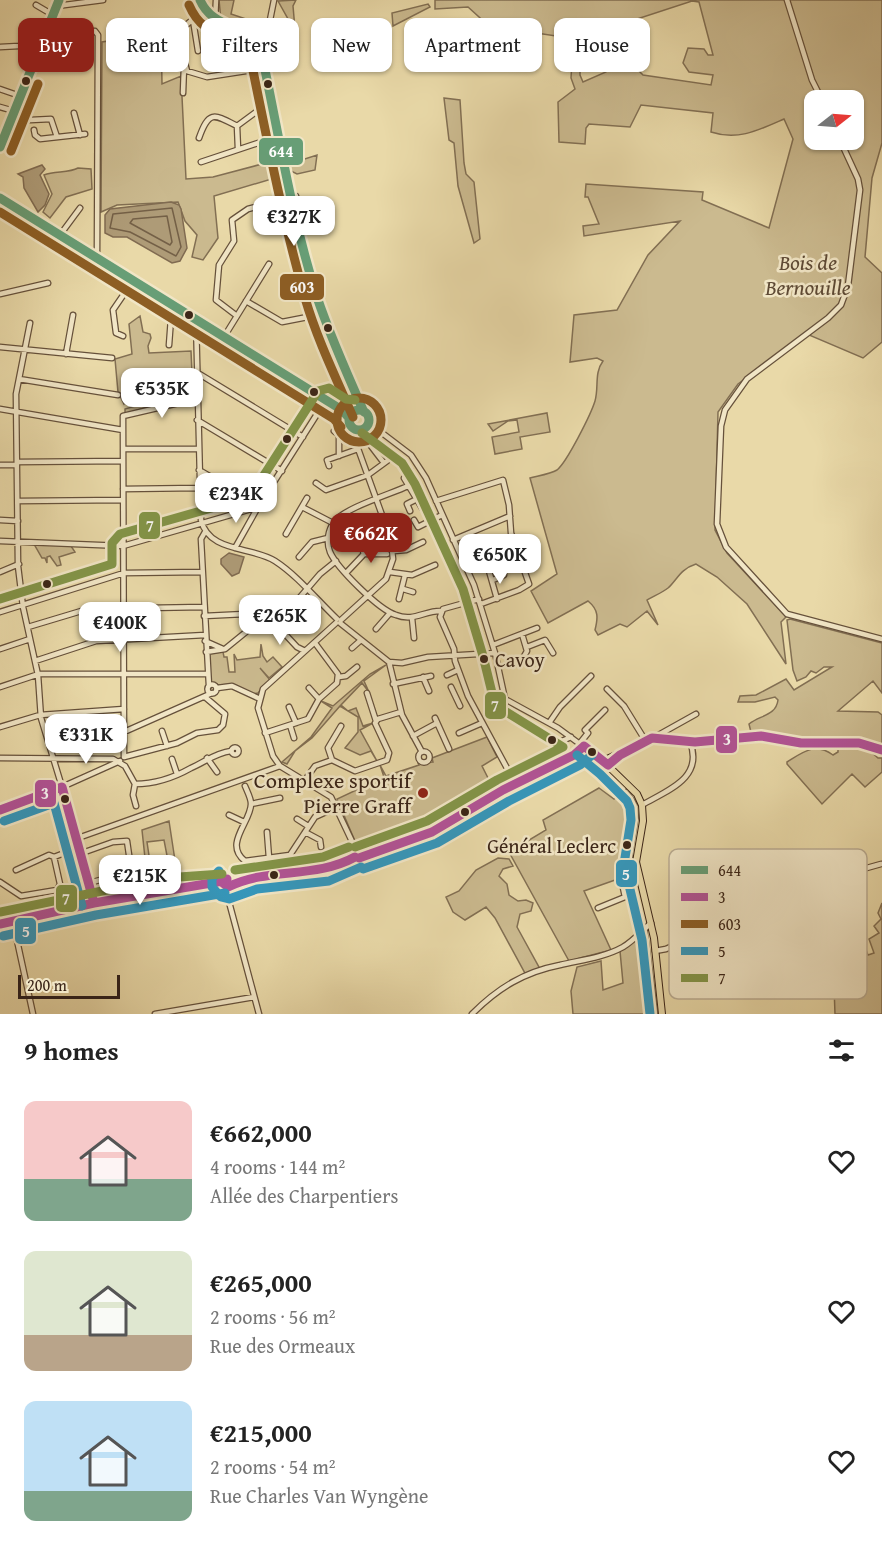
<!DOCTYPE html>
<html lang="en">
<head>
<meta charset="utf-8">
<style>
	body { margin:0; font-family:"Gentium Book Plus",serif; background:#f2f2f2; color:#222; height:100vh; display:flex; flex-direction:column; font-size:22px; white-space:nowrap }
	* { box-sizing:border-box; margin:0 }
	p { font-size:20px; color:#767676 }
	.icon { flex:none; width:33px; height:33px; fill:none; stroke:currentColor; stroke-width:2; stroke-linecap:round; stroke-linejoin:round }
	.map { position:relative; height:1014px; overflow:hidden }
	.details { display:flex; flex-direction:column; background:#fff; flex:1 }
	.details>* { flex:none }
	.banner { position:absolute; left:18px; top:18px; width:846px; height:54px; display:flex; gap:12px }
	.needle { width:39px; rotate:73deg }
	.fabs { position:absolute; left:804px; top:90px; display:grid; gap:12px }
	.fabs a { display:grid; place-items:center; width:60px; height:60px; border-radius:12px; background:#fff; box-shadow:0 2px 4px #0004; font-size:30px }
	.scale { position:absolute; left:18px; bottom:15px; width:102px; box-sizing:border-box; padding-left:6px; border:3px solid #3a2417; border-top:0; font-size:16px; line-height:21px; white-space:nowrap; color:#3a2417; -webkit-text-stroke:4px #f1e6c6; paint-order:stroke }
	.price { position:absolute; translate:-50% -51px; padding:0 14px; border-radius:12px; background:#fff; color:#222; font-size:20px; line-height:39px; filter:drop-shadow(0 2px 3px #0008) }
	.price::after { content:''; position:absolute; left:50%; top:36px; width:18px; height:14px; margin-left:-9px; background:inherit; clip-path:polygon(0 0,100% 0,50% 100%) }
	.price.current { background:#8f2418; color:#fff }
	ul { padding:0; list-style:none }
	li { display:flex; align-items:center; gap:18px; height:150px; padding:0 24px }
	li span { display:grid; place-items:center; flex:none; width:168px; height:120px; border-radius:12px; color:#555 }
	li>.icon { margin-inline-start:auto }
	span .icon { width:72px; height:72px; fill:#fffc; stroke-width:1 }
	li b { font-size:26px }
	h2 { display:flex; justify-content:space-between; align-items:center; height:72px; padding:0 24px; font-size:26px }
	.pill { padding:0 21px; border-radius:12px; background:#fff; box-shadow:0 2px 4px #0004; font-size:21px; line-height:54px }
	.pill.current { background:#8f2418; color:#fff }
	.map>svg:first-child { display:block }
</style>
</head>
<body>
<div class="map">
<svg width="882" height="1014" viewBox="0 0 882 1014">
	<rect width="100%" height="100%" fill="#e9d9a8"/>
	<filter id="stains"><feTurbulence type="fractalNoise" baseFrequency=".00333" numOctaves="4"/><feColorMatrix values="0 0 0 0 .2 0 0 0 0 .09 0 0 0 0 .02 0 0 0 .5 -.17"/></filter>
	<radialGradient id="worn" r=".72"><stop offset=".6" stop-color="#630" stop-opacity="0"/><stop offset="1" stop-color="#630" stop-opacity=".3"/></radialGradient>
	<path fill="#cbba8f" stroke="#826f53" stroke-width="1.5" fill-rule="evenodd" d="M 219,0 L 234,0 L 231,14 L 255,22 L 255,31 L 221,20 Z
		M 296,0 L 293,6 L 296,41 L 292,44 L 286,43 L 288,19 L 278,1 Z
		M 435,0 L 882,0 L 882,143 L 872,178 L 865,257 L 882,273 L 882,342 L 863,358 L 807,334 L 738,384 L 718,412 L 715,530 L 727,553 L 786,617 L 781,622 L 786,664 L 747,604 L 717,577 L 696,564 C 680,569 677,580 668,588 C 662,593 653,596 647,600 L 658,625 L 647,611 L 627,627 L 620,624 L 598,635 L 595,630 C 598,618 599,610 588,601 L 548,623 L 531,591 L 557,574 L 530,478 C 537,476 550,474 557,470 C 567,462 591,414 595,401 C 599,387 594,373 603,361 L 597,358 L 570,362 L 574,315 L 617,310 L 648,255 L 680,221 L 584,236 L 583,226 L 599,224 L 588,197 L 585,197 L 586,184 L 703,192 L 702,200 L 769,228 L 793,139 L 784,119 C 759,130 738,141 711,132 L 713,113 L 641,105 L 630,127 L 589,124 L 586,128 L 585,144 L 559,142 L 558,102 L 575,89 L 571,78 L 573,46 L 580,47 L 580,75 L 583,82 L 606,72 L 611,65 L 636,68 L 643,75 L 711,85 L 713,75 L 689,72 L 683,63 L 688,48 L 704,49 L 708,55 L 713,55 L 699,2 L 692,1 L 576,39 L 489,26 L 468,7 L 435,9 ZM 814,100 L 854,100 L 854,140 L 814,140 Z
		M 428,4 L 430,7 L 393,26 L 392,13 Z
		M 157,21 L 161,29 L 162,84 L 181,76 L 186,179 L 213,177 L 281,159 L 285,175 L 214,196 L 218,238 L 203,260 L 192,257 L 197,235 L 185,221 L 178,202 L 117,205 L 101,212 L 102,42 L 141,36 L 140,23 Z
		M 444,98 L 460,100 L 464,163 L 466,174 L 474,182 L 480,239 L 474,243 L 458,186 L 454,143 L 449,140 Z
		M 317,155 L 315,170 L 297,174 L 291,171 L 289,164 Z
		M 78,168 L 91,169 L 92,189 L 66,197 L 50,218 L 43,212 L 52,194 L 44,175 C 55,171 69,173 78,168 Z
		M 140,316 L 143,332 L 150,334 L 151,338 L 148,346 L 149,353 L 191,351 L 193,396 L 179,402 L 157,404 L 125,414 L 125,409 L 142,404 L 143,398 L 134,394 L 124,404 L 118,392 L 115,359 L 132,354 L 129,324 Z
		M 547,413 L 550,432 L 520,437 L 522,449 L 495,454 L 492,437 L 519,432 L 517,420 L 508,421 L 493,431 L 488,424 Z
		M 34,544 L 71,546 L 75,552 L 59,557 L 61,565 L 57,566 L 50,556 L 47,557 L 47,563 L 45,558 L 42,558 Z
		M 790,619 L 882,643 L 882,693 L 873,681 L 838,711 L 878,712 L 882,715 L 882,746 L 875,742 L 852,740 L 807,741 L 774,734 L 702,740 L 659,737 L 708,738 L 751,732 L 749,724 C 760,715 776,716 778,700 L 775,697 L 755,702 L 738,702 L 740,696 L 756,695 L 786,679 L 794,690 L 832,667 L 824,667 L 816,673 L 811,671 L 806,677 L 797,681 L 793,670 L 787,620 Z
		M 261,644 L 263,656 L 267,662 L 273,657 L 282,667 L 269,678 L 260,668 L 270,680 L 258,693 L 252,694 L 232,684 L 219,685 L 210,682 L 209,653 L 223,652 L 224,657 L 227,657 L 229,672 L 235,672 L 234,654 L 237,660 L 260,657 Z
		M 386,665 L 364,681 L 369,692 L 362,683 L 341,705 L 348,711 L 356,708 L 363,726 L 373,723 L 360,730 L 377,761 L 371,751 L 360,755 L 345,748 L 358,732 L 358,717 L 340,706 L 312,738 L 295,751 L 287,764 L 282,762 L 311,737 L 332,708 L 321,701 L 333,706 L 370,674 Z
		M 487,737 L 497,757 L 482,766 L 495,792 L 441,823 L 365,851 L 358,848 L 337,799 L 384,777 L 380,765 L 386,776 L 419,765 L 418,763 L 433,762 L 432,758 Z
		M 846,746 L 870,751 L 878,758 L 882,758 L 882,772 L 865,787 L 852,774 L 822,804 L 787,764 L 787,762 C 803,752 815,742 833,755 L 838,752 L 838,747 Z
		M 599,788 L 614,799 L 627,788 L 640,808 L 632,854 L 635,873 L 584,891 L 611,950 L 569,961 L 509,852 L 546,830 L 543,820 Z
		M 169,821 L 176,867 L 169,866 L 164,840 L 147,842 L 152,876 L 148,876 L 152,886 L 148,886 L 142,830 Z
		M 498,858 L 509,859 L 513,866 L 503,869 L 499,876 L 507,884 L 509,895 L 518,901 L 526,900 L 533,903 L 531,911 L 520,914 L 517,927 L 540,969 L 526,975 L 495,918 L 486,907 L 465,920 L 453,912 L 446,897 L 459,891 L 476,870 Z
		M 882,903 L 882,1014 L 835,1014 L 834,986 L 826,961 L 792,968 L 783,949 L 742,965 L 740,960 L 798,935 L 798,928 L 805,923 L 802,915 L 810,912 L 811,923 L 805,932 L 815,953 L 837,953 L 843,967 L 852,969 L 855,963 L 852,952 L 865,947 L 868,955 L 874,953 L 869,939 L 879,933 L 874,926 L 881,919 L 878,913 Z
		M 647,929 L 658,1014 L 573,1014 L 571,991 L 577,967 L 601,961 L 603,990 L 623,983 L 620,951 Z"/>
	<path fill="#ae9b77" stroke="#806b51" stroke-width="1.5" d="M 42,165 L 45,169 L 40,175 L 49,194 L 45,205 L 38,212 L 24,188 L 23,177 L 18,174 Z
		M 171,202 L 179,205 L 181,209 L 187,248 L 180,261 L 172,263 L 127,237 L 113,237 L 105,233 L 105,215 L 110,209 Z
		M 229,553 L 244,557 L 239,573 L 232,576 L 221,564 L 221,559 Z"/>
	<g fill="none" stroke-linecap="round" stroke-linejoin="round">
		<path stroke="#746047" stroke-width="1.5" d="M 172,208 L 181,247 L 176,256 L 130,232 L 110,228 L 113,214 Z
			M 167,216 L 172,242 L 170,245 L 130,223 L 133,219 Z"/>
		<defs>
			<path id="minor" d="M 200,0 C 209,33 237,20 255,38 C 265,49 266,68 269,82
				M 787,0 L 812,80 L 822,100
				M 36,5 L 53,15
				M 57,6 L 103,0
				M 204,10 L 179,31 L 178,37 L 187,71 L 207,77 L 266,68
				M 193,20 L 198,51
				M 215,21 L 216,0
				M 45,37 L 95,31 L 98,35 L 97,258
				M 256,39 L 270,41 L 268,30 L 274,0
				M 0,47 L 19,46 L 29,40 L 42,44
				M 269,80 L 292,197 L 317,296 L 337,351 L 364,412
				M 0,89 L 20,96
				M 183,93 L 184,66
				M 0,107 L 14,111
				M 74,113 L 80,135
				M 10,121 L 51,119 L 57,137
				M 237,126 L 271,101
				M 237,126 L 238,149
				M 34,130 L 35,135 L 40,139 L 85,134
				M 199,138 C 209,110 214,114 237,126
				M 840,140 L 858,179 L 860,190 L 848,286 L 841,305 L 828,318 L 747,379 L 725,410 L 721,426 L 717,524 L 726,547 L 787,614 L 882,639
				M 0,147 L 59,0
				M 201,162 L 258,143
				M 0,198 L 342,410 L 353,412
				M 60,235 L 80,208
				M 121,273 L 124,294 L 113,310 L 116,333 L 123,336
				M 0,294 L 48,283
				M 246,301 L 282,322 L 323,314
				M 237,316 L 216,300 L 219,265 L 234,241 L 232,220 L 248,209 L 296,196
				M 196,319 L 201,520 C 209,553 251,546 275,561 C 298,576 317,600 337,619
				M 30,323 L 16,394 L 18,566 L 23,607 L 38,675 L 41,718 L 83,856 L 94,903
				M 224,337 L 269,264
				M 169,345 L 172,305
				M 0,347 L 112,358
				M 66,354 L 73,315
				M 196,372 L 303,437
				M 19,379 L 118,395
				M 0,409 L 123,430
				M349 420a10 10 0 1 1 20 0a10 10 0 1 1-20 0Z
				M 197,420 L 282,471
				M 369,423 L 411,455 L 426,478 L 474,585 L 495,653 L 505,699 L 558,728 L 603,761
				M 334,431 L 339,435 L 339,456
				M 371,446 L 384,463
				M 123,449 L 198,449
				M 17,462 L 123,461
				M 0,465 L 17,465
				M 329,466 L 327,460 L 358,449
				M 199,470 L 254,502 L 258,507
				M 410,470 L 404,478 L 422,508
				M 316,483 L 326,490 L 368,475 L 394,456
				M 408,486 C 391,494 344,508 334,522 C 328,530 326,542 330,552 C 337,568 379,610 396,615 C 413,622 424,611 440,611
				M 123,489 L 199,488
				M 18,501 L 123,500
				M 436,501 L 503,480 L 509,505 L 511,533 L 529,584 L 519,590 L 481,604
				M 302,507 L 333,523
				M 410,511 L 407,504 L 415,500
				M 0,520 L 18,521
				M 414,520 L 418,527 L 442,515
				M 205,532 L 201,539 L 209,686
				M 286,534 L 307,498
				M 391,540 L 403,534
				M 453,540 L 510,516
				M 0,541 L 123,546 L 258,507
				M 235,548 L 258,507 L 326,400
				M 475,549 L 489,571 L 497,599
				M 394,551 L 406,550 L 423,542
				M 364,554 L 387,554
				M 299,557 L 312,542 L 328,538
				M 485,563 L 502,557 L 504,575 L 493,580
				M 0,572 L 19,564
				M 347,572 L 364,554 L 359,538 L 370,533
				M 390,572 L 412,575 L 435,565
				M 403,589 L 413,592
				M 399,599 L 405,575
				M 479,599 L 443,609 L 440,617 L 454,649 L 455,661 L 468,696 L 515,783
				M 0,612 L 124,573 L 202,572
				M 204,616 L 245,614
				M 269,617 L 297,647 L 305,651
				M 412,618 L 414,638
				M 341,620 L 386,579 L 393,559 L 391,540 L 356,443 L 357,430
				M 259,622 L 265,617 L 286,613
				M 336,623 L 263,689 L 258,708 L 273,756 L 280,766 L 331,797 L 357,852
				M 340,623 L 389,662 L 402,715 L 422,752
				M 276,625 L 320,574 L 336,561
				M 28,627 L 88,609 L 204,607
				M 376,629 L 390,613
				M 205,641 L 223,649
				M 493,645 L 537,628
				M 527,647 L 545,640 L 553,653
				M 352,648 L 361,640
				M 0,649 L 30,639
				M 206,652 L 225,649 L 257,623
				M510 662a3 3 0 1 1 6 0a3 3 0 1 1-6 0Z
				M 35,661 L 96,641 L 205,635
				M 516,661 L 523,658 L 527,651 L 522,634
				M 389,662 L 402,663 L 428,657 L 495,653
				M 447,675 L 458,670
				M 339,677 L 346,676 L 357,667
				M 423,677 L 429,691
				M 393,684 L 431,676
				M207.5 689a4.5 4.5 0 1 1 9 0a4.5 4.5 0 1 1-9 0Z
				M 0,687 L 39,674 L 206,674
				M 451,687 L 460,706
				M 217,688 L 232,686 L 258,698
				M 309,688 L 319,699
				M 607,689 L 624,706 L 645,740
				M 367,693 L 376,721
				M 289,707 L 296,723
				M 435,718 L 449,749
				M 549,723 L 560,707 L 591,676
				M 290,725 L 294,738
				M 0,727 L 40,715 L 124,709
				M 162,731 L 167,746
				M 124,732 L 212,693
				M 265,733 L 308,719 L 319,699 L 337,683 L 338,674 L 315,643
				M 459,733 L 482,723
				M 413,736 L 437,723
				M 653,738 L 696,714
				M 580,743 L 588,733 L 585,730 L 605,710
				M 553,745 L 571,737
				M231.5 751a3.5 3.5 0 1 1 7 0a3.5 3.5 0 1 1-7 0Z
				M418.5 757a5.5 5.5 0 1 1 11 0a5.5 5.5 0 1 1-11 0Z
				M 124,757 L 123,416 L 196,399
				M 124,757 L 177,743 L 197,733 L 218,730 L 223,725 L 225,714 L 205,697
				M 0,758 L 113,759 L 125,766 L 135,784 C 154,784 175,777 191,768 C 205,762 215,753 231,751
				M 207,758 L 217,772
				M 172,759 L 177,774
				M 332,760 L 328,748 L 341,726
				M 305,780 L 315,766 L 332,760 L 355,771 L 387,760 L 389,753 L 375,723 L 378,719 L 401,712
				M 135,784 L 133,795 L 136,806
				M 245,786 C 247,791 251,798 251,804 C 251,822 223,844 245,861 L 290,855 L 315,817 L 337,807
				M 251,804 L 280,798
				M 642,805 C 668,790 704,778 690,742
				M 0,810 L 62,787 L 120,761
				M 229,815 L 244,822
				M 297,819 L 308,826
				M 267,832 L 269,858
				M 305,832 L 320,840 L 321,847
				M 78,838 L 280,766
				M 82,853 L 113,842 L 127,841 L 134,889
				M 359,858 L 432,832 L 503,790 L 574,755 L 584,746
				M 16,870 L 49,855 L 54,857
				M 120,876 L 118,873 L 108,874 L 107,878 L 110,879 L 132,875
				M 230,880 C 253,883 337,870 355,857
				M 0,882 L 21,896 L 57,890 L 60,884 L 54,857 L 80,847
				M 813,882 L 837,939
				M 89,883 L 107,878
				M 225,887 L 259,1014
				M 598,908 L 625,897 L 622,883 L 639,877
				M 13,922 L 33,1014
				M 0,924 L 94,903 L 223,881
				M 655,951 L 666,949 L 806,885 L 881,864
				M 155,1014 L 254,997
				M 472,1014 C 498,988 524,972 560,965 C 581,960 603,958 623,947 C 633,941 642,931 651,923"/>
			<path id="major" d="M 662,1014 L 654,938 L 636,862 L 643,821 L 642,805 L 637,794 L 603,761 L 653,738 L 695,742 L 761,736 L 801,743 L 859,743 L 882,750"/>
		</defs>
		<use href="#minor" stroke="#66513b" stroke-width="7"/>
		<use href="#major" stroke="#3a2417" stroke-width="8"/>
		<use href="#minor" stroke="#f1e6c6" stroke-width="4.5"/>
		<use href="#major" stroke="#e9d9a8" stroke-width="6"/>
		<defs>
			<path id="bus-1" d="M 200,0 C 212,28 243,24 260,46 C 278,129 291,216 317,297 C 330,336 347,374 364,412
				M 0,147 L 59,0
				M 0,198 L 342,410 L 350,419
				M349 420a10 10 0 1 1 20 0a10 10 0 1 1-20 0Z"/>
			<path id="bus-2" d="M 584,746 L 608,765 L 620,755 L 652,738 L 695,742 L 761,736 L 801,743 L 859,743 L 882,750
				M 0,810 L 62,787 L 94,903
				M 359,858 L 432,832 L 503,790 L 574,755 L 584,746
				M 227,879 L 223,883 L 228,887 C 268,867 315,879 355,857
				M 0,924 L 94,903 L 223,881"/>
			<path id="bus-3" d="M 189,5 C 205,42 231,28 249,51 C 266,134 282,217 305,298 C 317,339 336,378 353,417
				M 11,151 L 38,84
				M 0,212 L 334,419 L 341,427
				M337 420a22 22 0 1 1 44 0a22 22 0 1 1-44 0Z"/>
			<path id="bus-4" d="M 577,755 L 600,774 L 627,801 L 630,808 L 631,820 L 624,864 L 642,940 L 650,1014
				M 4,821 L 54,803 L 82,906
				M 363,869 L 437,843 L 509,801 L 580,765 L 592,755
				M 219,871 L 212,878 L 212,887 L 221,897 L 229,899 L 257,889 L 329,881 L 361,867
				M 3,936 L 96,915 L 225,893"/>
			<path id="bus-5" d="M 0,599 L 112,564 L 112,543 L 120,534 L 250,497 L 318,391 L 329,388 L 346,399 L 355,400
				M 355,847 L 427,821 L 497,780 L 563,747 L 495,705 L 483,656 L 463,589 L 415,484 L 402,463 L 362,433
				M 235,870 L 323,857 L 349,847
				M 0,912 L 165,878 L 222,874"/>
		</defs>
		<use href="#bus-1" stroke="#f1e6c6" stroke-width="14"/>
		<use href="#bus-2" stroke="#f1e6c6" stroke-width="14"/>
		<use href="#bus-3" stroke="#f1e6c6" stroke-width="14"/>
		<use href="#bus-4" stroke="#f1e6c6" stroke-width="14"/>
		<use href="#bus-5" stroke="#f1e6c6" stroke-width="14"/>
		<use href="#bus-1" stroke="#679e76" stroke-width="9"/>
		<use href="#bus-2" stroke="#b25397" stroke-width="9"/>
		<use href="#bus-3" stroke="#8d5e24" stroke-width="9"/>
		<use href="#bus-4" stroke="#3597bb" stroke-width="9"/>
		<use href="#bus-5" stroke="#839548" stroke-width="9"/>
	</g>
	<g fill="#3a2417" stroke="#f1e6c6" stroke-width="2">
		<circle cx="26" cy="81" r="5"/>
		<circle cx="268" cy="84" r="5"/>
		<circle cx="189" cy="315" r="5"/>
		<circle cx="328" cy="328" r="5"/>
		<circle cx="314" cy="392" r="5"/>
		<circle cx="287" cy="439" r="5"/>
		<circle cx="47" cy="584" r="5"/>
		<circle cx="484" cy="659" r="5"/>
		<circle cx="552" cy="740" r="5"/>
		<circle cx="592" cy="752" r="5"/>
		<circle cx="65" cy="799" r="5"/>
		<circle cx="465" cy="812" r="5"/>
		<circle cx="627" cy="845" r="5"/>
		<circle cx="274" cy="875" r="5"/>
	</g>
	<circle fill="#8f2418" stroke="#f1e6c6" stroke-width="2" cx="423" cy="793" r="6"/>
	<g text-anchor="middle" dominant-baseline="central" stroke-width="5" stroke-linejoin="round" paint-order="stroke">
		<g font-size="20" fill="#3a2417" stroke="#f1e6c6" text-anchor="start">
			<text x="495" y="659">Cavoy</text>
			<text x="616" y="845" text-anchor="end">Général Leclerc</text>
		</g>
		<g font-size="22" font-style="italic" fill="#5e4a35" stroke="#f1e6c6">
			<text x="808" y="262">Bois de<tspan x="808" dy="25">Bernouille</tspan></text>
		</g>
		<g font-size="22" fill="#3a2417" stroke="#f1e6c6" text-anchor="end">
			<text x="411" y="780">Complexe sportif<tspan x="411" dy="25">Pierre Graff</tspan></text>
		</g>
	</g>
	<rect x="669" y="849" width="198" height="150" rx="9" fill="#f1e6c6" stroke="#baac92" stroke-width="1.5"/>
	<rect x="681" y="866" width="27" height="8" fill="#679e76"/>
	<rect x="681" y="893" width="27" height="8" fill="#b25397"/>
	<rect x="681" y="920" width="27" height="8" fill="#8d5e24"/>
	<rect x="681" y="947" width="27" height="8" fill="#3597bb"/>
	<rect x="681" y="974" width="27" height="8" fill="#839548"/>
	<g font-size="16" fill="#3a2417">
		<text x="718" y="876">644</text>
		<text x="718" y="903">3</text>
		<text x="718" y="930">603</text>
		<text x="718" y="957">5</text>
		<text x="718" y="984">7</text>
	</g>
	<g stroke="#f1e6c6" stroke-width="2">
		<rect x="258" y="137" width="46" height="29" rx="6" fill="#679e76"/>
		<rect x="279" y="273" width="46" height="28" rx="6" fill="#8d5e24"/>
		<rect x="138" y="511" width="23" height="29" rx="6" fill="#839548"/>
		<rect x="484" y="691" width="23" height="29" rx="6" fill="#839548"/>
		<rect x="715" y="725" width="23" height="29" rx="6" fill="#b25397"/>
		<rect x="34" y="779" width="23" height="29" rx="6" fill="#b25397"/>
		<rect x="615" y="859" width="23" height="29" rx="6" fill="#3597bb"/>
		<rect x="55" y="884" width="23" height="29" rx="6" fill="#839548"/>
		<rect x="14" y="917" width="23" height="28" rx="6" fill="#3597bb"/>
	</g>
	<g font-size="16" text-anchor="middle" font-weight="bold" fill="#fff">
		<text x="281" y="157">644</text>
		<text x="302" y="293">603</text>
		<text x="150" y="531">7</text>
		<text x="495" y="711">7</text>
		<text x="727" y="745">3</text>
		<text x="45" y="799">3</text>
		<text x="626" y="880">5</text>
		<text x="66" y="904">7</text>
		<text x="26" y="937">5</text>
	</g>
	<rect width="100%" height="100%" filter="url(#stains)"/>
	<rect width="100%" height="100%" fill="url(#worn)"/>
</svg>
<div class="fabs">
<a><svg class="needle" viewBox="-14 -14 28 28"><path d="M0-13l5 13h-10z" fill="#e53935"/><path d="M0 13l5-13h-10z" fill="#767676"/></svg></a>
</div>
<div class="scale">200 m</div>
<b class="price" style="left:294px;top:247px">€327K</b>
<b class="price" style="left:162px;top:419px">€535K</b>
<b class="price" style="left:236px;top:524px">€234K</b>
<b class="price current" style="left:371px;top:564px">€662K</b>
<b class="price" style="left:500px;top:585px">€650K</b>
<b class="price" style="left:280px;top:646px">€265K</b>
<b class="price" style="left:120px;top:653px">€400K</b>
<b class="price" style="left:86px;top:765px">€331K</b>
<b class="price" style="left:140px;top:906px">€215K</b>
<div class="banner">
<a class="pill current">Buy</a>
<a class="pill">Rent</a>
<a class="pill">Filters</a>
<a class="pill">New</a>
<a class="pill">Apartment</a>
<a class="pill">House</a>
</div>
</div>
<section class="details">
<h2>9 homes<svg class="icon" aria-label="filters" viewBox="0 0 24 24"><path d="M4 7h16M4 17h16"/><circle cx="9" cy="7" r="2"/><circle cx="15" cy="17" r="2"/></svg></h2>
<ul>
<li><span style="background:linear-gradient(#f6c9c9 65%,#7fa58c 0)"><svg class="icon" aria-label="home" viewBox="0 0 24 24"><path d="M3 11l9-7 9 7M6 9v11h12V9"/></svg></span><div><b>€662,000</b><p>4 rooms · 144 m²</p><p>Allée des Charpentiers</p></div><svg class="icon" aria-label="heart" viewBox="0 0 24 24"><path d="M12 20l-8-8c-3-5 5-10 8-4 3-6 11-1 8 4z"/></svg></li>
<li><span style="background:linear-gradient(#dfe7d0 70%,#b9a48a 0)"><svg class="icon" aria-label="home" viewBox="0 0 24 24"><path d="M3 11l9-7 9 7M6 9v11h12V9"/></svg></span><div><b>€265,000</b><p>2 rooms · 56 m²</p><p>Rue des Ormeaux</p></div><svg class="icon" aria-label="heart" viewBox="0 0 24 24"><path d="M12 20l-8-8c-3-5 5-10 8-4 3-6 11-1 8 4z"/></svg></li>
<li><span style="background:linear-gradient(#bfe0f5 75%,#7fa58c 0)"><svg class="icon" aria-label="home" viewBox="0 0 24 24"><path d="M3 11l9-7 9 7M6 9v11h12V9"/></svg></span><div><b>€215,000</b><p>2 rooms · 54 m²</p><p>Rue Charles Van Wyngène</p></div><svg class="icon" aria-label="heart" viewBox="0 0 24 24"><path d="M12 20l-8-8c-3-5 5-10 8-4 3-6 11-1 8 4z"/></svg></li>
</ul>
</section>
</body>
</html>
